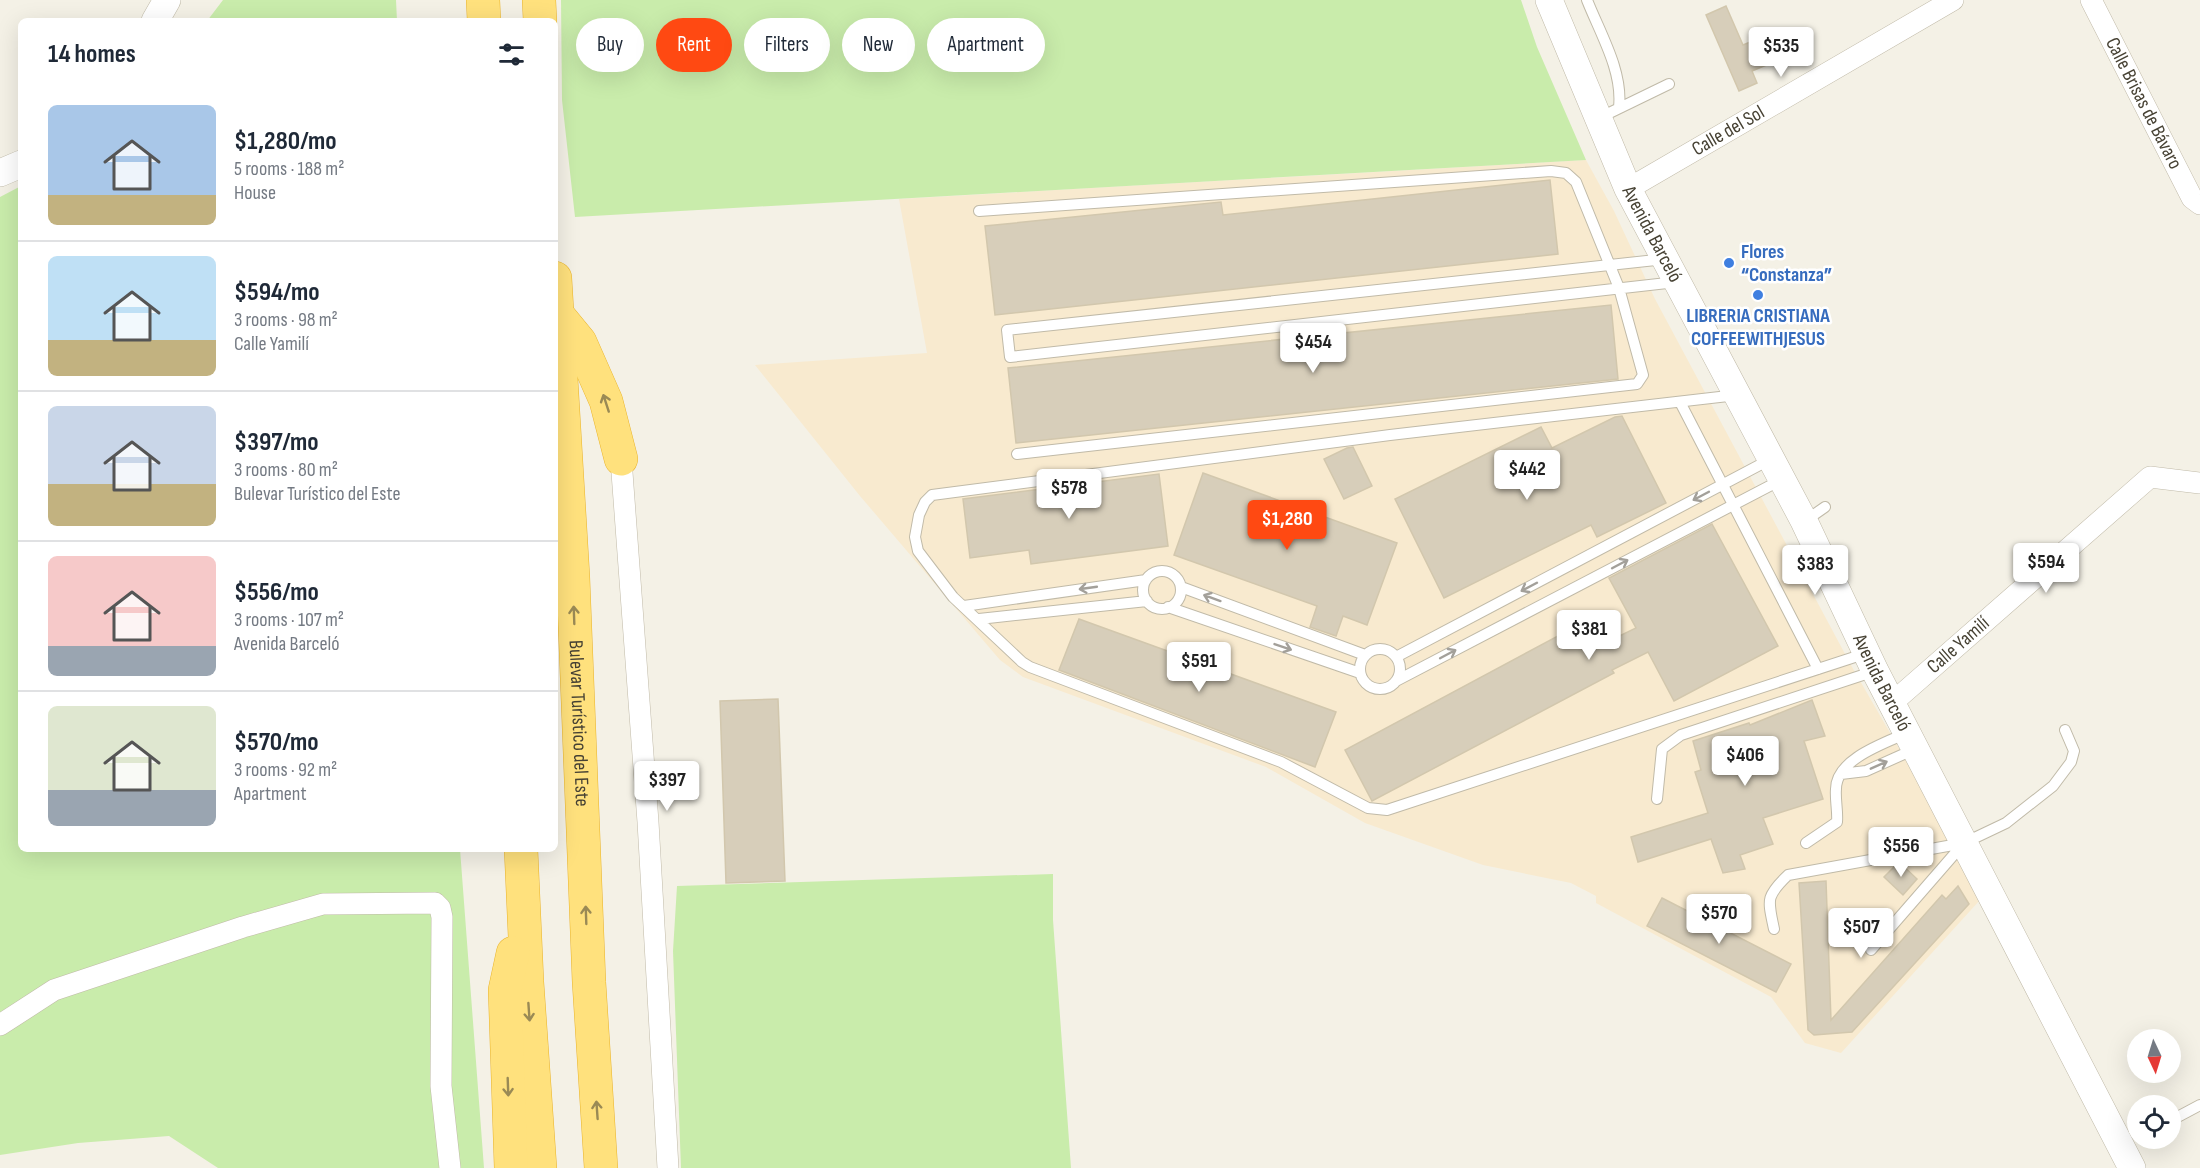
<!DOCTYPE html>
<html lang="en">
<head>
<meta charset="utf-8">
<style>
	body { margin:0; font-family:"Sofia Sans Condensed",sans-serif; background:#f2f2f3; color:#1f2937; height:100vh; display:flex; flex-direction:column; font-size:22px; white-space:nowrap }
	* { box-sizing:border-box; margin:0 }
	p { font-size:20px; color:#747a83 }
	.icon { flex:none; width:33px; height:33px; fill:none; stroke:currentColor; stroke-width:2; stroke-linecap:round; stroke-linejoin:round }
	.map { position:relative; flex:1; overflow:hidden }
	.details { position:absolute; left:18px; top:18px; width:540px; height:834px; display:flex; flex-direction:column; background:#fff; border-radius:9px; box-shadow:0 6px 24px #0002 }
	.details>* { flex:none }
	.guide { position:absolute; left:576px; top:18px; width:570px; height:54px; display:flex; gap:12px }
	.needle { width:39px; rotate:176deg }
	.buttons { position:absolute; left:2127px; top:1029px; display:grid; gap:12px }
	.buttons a { display:grid; place-items:center; width:54px; height:54px; border-radius:50%; background:#fff; box-shadow:0 6px 24px #0002; font-size:30px }
	.price { position:absolute; translate:-50% -51px; padding:0 14px; border-radius:6px; background:#fff; color:#222; font-size:20px; line-height:39px; filter:drop-shadow(0 2px 3px #0008) }
	.price::after { content:''; position:absolute; left:50%; top:36px; width:18px; height:14px; margin-left:-9px; background:inherit; clip-path:polygon(0 0,100% 0,50% 100%) }
	.price.selected { background:#ff4912; color:#fff }
	ul { padding:0; list-style:none }
	li { display:flex; align-items:center; gap:18px; height:150px; padding:0 30px }
	li+li { border-top:2px solid #e0e1e3 }
	li span { display:grid; place-items:center; flex:none; width:168px; height:120px; border-radius:9px; color:#555 }
	li>.icon { margin-inline-start:auto }
	span .icon { width:72px; height:72px; fill:#fffc; stroke-width:1 }
	li b { font-size:26px }
	h2 { display:flex; justify-content:space-between; align-items:center; height:72px; padding:0 30px; font-size:26px }
	.pill { padding:0 21px; border-radius:27px; background:#fff; box-shadow:0 6px 24px #0002; font-size:21px; line-height:54px }
	.pill.selected { background:#ff4912; color:#fff }
	.map>svg:first-child { display:block }
</style>
</head>
<body>
<div class="map">
<svg width="2200" height="1168" viewBox="0 0 2200 1168">
	<rect width="100%" height="100%" fill="#f4f1e6"/>
	<path fill="#f8eacf" d="M 1586,160 L 1614,211 L 1655,299 L 1852,667 L 1952,840 L 1980,900 L 1841,1053 L 1805,1043 L 1771,997 L 1596,903 L 1596,896 L 1571,883 L 1483,865 L 1365,823 L 1266,767 L 1023,677 L 1000,660 L 860,496 L 755,365 L 927,353 L 899,199 Z"/>
	<path fill="#c9ecab" d="M 223,0 L 396,0 L 397,21 L 207,21 Z
		M 561,0 L 1521,0 L 1537,47 L 1586,160 L 575,217 L 562,100 Z
		M 21,186 L 21,849 L 460,849 L 484,1168 L 218,1168 L 169,1136 L 78,1143 L 0,1155 L 0,197 Z
		M 1053,874 L 1053,920 L 1071,1168 L 681,1168 L 673,951 L 677,886 Z"/>
	<path fill="#d7ceba" stroke="#d2c7ad" stroke-width="1.5" d="M 1726,6 L 1743,45 L 1760,38 L 1771,63 L 1752,71 L 1757,83 L 1739,91 L 1706,15 Z
		M 1550,180 L 1558,254 L 995,315 L 985,226 L 1221,202 L 1223,215 Z
		M 1611,305 L 1618,379 L 1016,443 L 1008,368 Z
		M 1622,416 L 1666,503 L 1597,537 L 1591,525 L 1444,598 L 1395,499 L 1541,427 L 1552,448 L 1615,417 Z
		M 1353,447 L 1372,486 L 1344,499 L 1324,459 L 1347,448 Z
		M 1203,473 L 1397,543 L 1367,625 L 1343,616 L 1336,636 L 1310,627 L 1317,606 L 1174,555 Z
		M 1159,474 L 1168,546 L 1031,564 L 1029,550 L 970,558 L 963,499 Z
		M 1712,524 L 1778,646 L 1674,701 L 1648,652 L 1612,670 L 1614,673 L 1372,801 L 1345,750 L 1586,621 L 1599,646 L 1636,628 L 1609,578 Z
		M 1079,619 L 1336,712 L 1315,767 L 1059,670 Z
		M 778,699 L 785,881 L 726,883 L 720,701 Z
		M 1812,700 L 1825,736 L 1804,741 L 1823,799 L 1763,818 L 1773,844 L 1740,855 L 1745,869 L 1723,873 L 1711,839 L 1638,862 L 1631,837 L 1708,813 L 1695,772 L 1701,770 L 1693,741 L 1749,723 L 1750,725 Z
		M 1899,862 L 1917,879 L 1903,895 L 1884,877 Z
		M 1826,881 L 1831,1020 L 1942,895 L 1946,899 L 1958,886 L 1969,904 L 1852,1032 L 1814,1035 L 1808,1030 L 1799,883 Z
		M 1662,898 L 1791,964 L 1776,992 L 1647,926 Z"/>
	<g fill="none" stroke-linecap="round" stroke-linejoin="round">
		<defs>
			<path id="service" d="M 1587,0 C 1600,33 1623,71 1619,107
				M 1599,118 L 1669,84
				M 979,211 L 1551,171 L 1566,173 L 1576,182 L 1619,288 L 1643,375 L 1637,384 L 1017,454
				M 1665,259 L 1007,330 L 1010,357 L 1676,282
				M 1737,395 L 1390,435 L 932,495 L 925,502 L 919,515 L 915,537 L 918,551 L 953,597 L 1022,662 L 1030,667 L 1281,762 L 1368,808 L 1387,810 L 1867,653
				M 1680,402 L 1818,669
				M 1805,521 L 1825,507
				M1143 590a19 19 0 1 1 38 0a19 19 0 1 1-38 0Z
				M 1181,587 L 1365,655
				M 964,606 L 1146,580
				M 1168,607 L 1360,673
				M 979,619 L 1147,601
				M1360 669a20 20 0 1 1 40 0a20 20 0 1 1-40 0Z
				M 1396,657 L 1771,459
				M 1396,681 L 1781,480
				M 1841,774 L 1866,771 L 1915,749
				M 1657,799 L 1662,749 L 1681,735 L 1875,671
				M 1806,843 L 1837,822 C 1838,811 1835,800 1836,789 C 1836,759 1885,743 1907,733
				M 1774,929 C 1768,900 1765,897 1788,875 L 1964,843
				M 1871,950 L 1964,843 L 2006,823 L 2053,786 L 2071,762 L 2074,751 L 2065,730
				M 2170,1121 L 2200,1105"/>
			<g id="minor">
				<path id="s1" d="M 2091,0 L 2192,198 L 2200,204"/>
				<path id="s2" d="M 1628,189 L 1953,0"/>
				<path d="M 621,459 L 648,822 L 668,1168"/>
				<path id="s3" d="M 1892,703 L 2150,477 L 2200,483"/>
				<path d="M 0,1025 L 54,990 L 243,927 L 323,904 L 435,903 L 440,908 L 442,917 L 441,1086 L 450,1168"/>
			</g>
			<g id="tertiary">
				<path id="s4" d="M 1549,0 L 1628,189 L 1804,521 L 1875,671 L 2132,1168"/>
				<path d="M 155,21 L 167,0"/>
				<path d="M 0,173 L 21,164"/>
			</g>
			<g id="trunk">
				<path d="M 483,0 L 484,21"/>
				<path d="M 539,0 L 540,21"/>
				<path id="s5" d="M 555,278 L 573,577 L 589,982 L 601,1168"/>
				<path d="M 557,314 L 580,342 L 606,401 L 621,459"/>
				<path d="M 521,849 L 527,982 L 540,1168"/>
				<path d="M 511,1168 L 505,990 L 513,953"/>
			</g>
		</defs>
		<use href="#service" stroke="#c0baa8" stroke-width="12"/>
		<use href="#minor" stroke="#c0baa8" stroke-width="22"/>
		<use href="#tertiary" stroke="#c0baa8" stroke-width="28"/>
		<use href="#trunk" stroke="#e9b32a" stroke-width="34"/>
		<use href="#service" stroke="#fff" stroke-width="10"/>
		<use href="#minor" stroke="#fff" stroke-width="21"/>
		<use href="#tertiary" stroke="#fff" stroke-width="27"/>
		<use href="#trunk" stroke="#ffe17d" stroke-width="33"/>
	</g>
	<defs><path id="oneway-shaft" d="M-6 0H5M1.5-3L5.5 0L1.5 3" fill="none" stroke-width="1.6" stroke-linecap="round" stroke-linejoin="round" transform="scale(1.5)"/></defs>
	<g stroke="#9a8a55">
		<use href="#oneway-shaft" transform="translate(606 403) rotate(-108)"/>
		<use href="#oneway-shaft" transform="translate(574 615) rotate(-92)"/>
		<use href="#oneway-shaft" transform="translate(586 915) rotate(-92)"/>
		<use href="#oneway-shaft" transform="translate(529 1012) rotate(86)"/>
		<use href="#oneway-shaft" transform="translate(508 1087) rotate(88)"/>
		<use href="#oneway-shaft" transform="translate(597 1110) rotate(-94)"/>
	</g>
	<g stroke="#a3a09a">
		<use href="#oneway-shaft" transform="translate(1701 496) rotate(152)"/>
		<use href="#oneway-shaft" transform="translate(1620 564) rotate(-28)"/>
		<use href="#oneway-shaft" transform="translate(1529 587) rotate(152)"/>
		<use href="#oneway-shaft" transform="translate(1088 588) rotate(172)"/>
		<use href="#oneway-shaft" transform="translate(1212 598) rotate(-160)"/>
		<use href="#oneway-shaft" transform="translate(1283 647) rotate(19)"/>
		<use href="#oneway-shaft" transform="translate(1448 654) rotate(-28)"/>
		<use href="#oneway-shaft" transform="translate(1879 765) rotate(-24)"/>
	</g>
	<g fill="#3f7fe0" stroke="#fff" stroke-width="2">
		<circle cx="1729" cy="263" r="6"/>
		<circle cx="1758" cy="295" r="6"/>
	</g>
	<g text-anchor="middle" dominant-baseline="central" stroke-width="5" stroke-linejoin="round" paint-order="stroke">
		<g font-size="20" fill="#474234" stroke="#fff">
			<text stroke="none"><textPath href="#s1" startOffset="116">Calle Brisas de Bávaro</textPath></text>
			<text stroke="none"><textPath href="#s2" startOffset="116">Calle del Sol</textPath></text>
			<text stroke="none"><textPath href="#s4" startOffset="256">Avenida Barceló</textPath></text>
			<text stroke="none"><textPath href="#s3" startOffset="88">Calle Yamilí</textPath></text>
			<text stroke="none"><textPath href="#s4" startOffset="760">Avenida Barceló</textPath></text>
			<text stroke="none"><textPath href="#s5" startOffset="446">Bulevar Turístico del Este</textPath></text>
		</g>
		<g font-size="20" font-weight="bold" fill="#366cbe" stroke="#fff" text-anchor="start">
			<text x="1741" y="252">Flores<tspan x="1741" dy="23">“Constanza”</tspan></text>
			<text x="1758" y="316" text-anchor="middle">LIBRERIA CRISTIANA<tspan x="1758" dy="23">COFFEEWITHJESUS</tspan></text>
		</g>
	</g>
</svg>
<div class="buttons">
<a><svg class="needle" viewBox="-14 -14 28 28"><path d="M0-13l5 13h-10z" fill="#e53935"/><path d="M0 13l5-13h-10z" fill="#747a83"/></svg></a>
<a><svg class="icon" aria-label="locate" viewBox="0 0 24 24"><circle cx="12" cy="12" r="6"/><path d="M12 2v4M12 18v4M2 12h4M18 12h4"/></svg></a>
</div>
<b class="price" style="left:1781px;top:78px">$535</b>
<b class="price" style="left:1313px;top:374px">$454</b>
<b class="price" style="left:1527px;top:501px">$442</b>
<b class="price" style="left:1069px;top:520px">$578</b>
<b class="price selected" style="left:1287px;top:551px">$1,280</b>
<b class="price" style="left:2046px;top:594px">$594</b>
<b class="price" style="left:1815px;top:596px">$383</b>
<b class="price" style="left:1589px;top:661px">$381</b>
<b class="price" style="left:1199px;top:693px">$591</b>
<b class="price" style="left:1745px;top:787px">$406</b>
<b class="price" style="left:667px;top:812px">$397</b>
<b class="price" style="left:1901px;top:878px">$556</b>
<b class="price" style="left:1719px;top:945px">$570</b>
<b class="price" style="left:1861px;top:959px">$507</b>
<div class="guide">
<a class="pill">Buy</a>
<a class="pill selected">Rent</a>
<a class="pill">Filters</a>
<a class="pill">New</a>
<a class="pill">Apartment</a>
</div>
<section class="details">
<h2>14 homes<svg class="icon" aria-label="filters" viewBox="0 0 24 24"><path d="M4 7h16M4 17h16"/><circle cx="9" cy="7" r="2"/><circle cx="15" cy="17" r="2"/></svg></h2>
<ul>
<li><span style="background:linear-gradient(#a9c7e8 75%,#c2b280 0)"><svg class="icon" aria-label="home" viewBox="0 0 24 24"><path d="M3 11l9-7 9 7M6 9v11h12V9"/></svg></span><div><b>$1,280/mo</b><p>5 rooms · 188 m²</p><p>House</p></div></li>
<li><span style="background:linear-gradient(#bfe0f5 70%,#c2b280 0)"><svg class="icon" aria-label="home" viewBox="0 0 24 24"><path d="M3 11l9-7 9 7M6 9v11h12V9"/></svg></span><div><b>$594/mo</b><p>3 rooms · 98 m²</p><p>Calle Yamilí</p></div></li>
<li><span style="background:linear-gradient(#c9d6e8 65%,#c2b280 0)"><svg class="icon" aria-label="home" viewBox="0 0 24 24"><path d="M3 11l9-7 9 7M6 9v11h12V9"/></svg></span><div><b>$397/mo</b><p>3 rooms · 80 m²</p><p>Bulevar Turístico del Este</p></div></li>
<li><span style="background:linear-gradient(#f6c9c9 75%,#9aa5b1 0)"><svg class="icon" aria-label="home" viewBox="0 0 24 24"><path d="M3 11l9-7 9 7M6 9v11h12V9"/></svg></span><div><b>$556/mo</b><p>3 rooms · 107 m²</p><p>Avenida Barceló</p></div></li>
<li><span style="background:linear-gradient(#dfe7d0 70%,#9aa5b1 0)"><svg class="icon" aria-label="home" viewBox="0 0 24 24"><path d="M3 11l9-7 9 7M6 9v11h12V9"/></svg></span><div><b>$570/mo</b><p>3 rooms · 92 m²</p><p>Apartment</p></div></li>
</ul>
</section>
</div>
</body>
</html>
